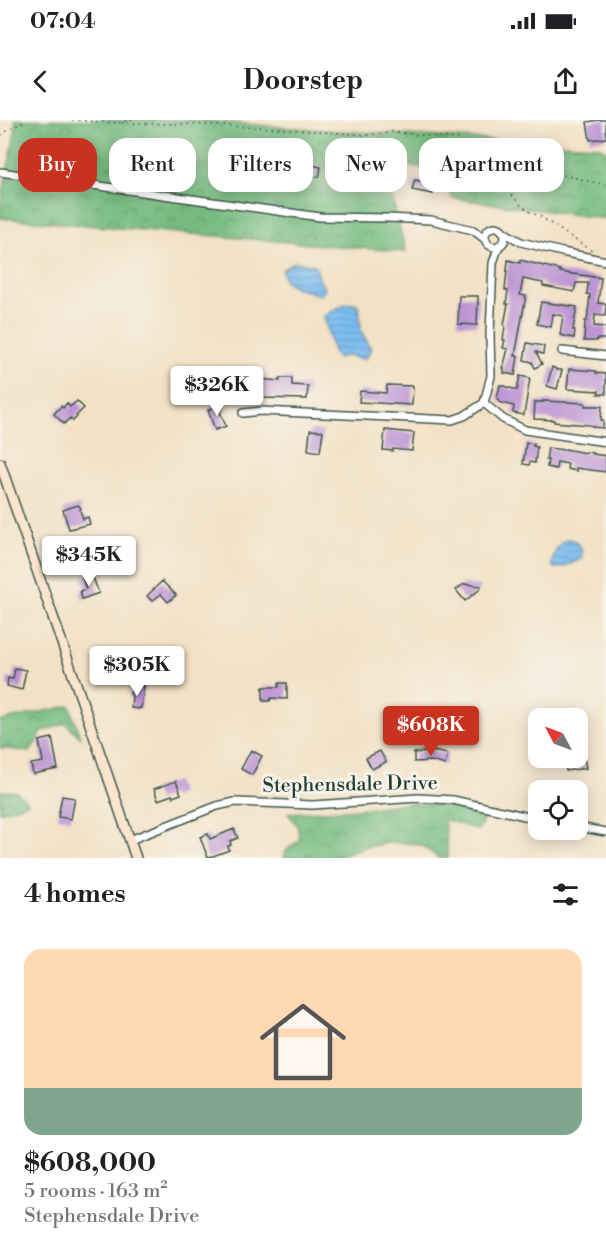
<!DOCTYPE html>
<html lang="en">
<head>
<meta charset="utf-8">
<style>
	body { margin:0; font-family:"Libre Bodoni",serif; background:#f2f2f2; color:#202124; height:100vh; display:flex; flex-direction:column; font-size:22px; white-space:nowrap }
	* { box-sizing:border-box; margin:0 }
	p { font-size:20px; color:#757577 }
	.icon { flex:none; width:33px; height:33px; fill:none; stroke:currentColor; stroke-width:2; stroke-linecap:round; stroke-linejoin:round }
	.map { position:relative; height:738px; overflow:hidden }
	.side { display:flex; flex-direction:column; background:#fff; flex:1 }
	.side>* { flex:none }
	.hud { position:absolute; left:18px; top:18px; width:570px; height:54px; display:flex; gap:12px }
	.needle { width:39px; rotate:311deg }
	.buttons { position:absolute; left:528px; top:588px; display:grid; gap:12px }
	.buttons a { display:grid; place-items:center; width:60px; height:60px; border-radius:12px; background:#fff; box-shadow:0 3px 15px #0003; font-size:30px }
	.price { position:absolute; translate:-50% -51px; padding:0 14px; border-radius:6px; background:#fff; color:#222; font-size:20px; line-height:39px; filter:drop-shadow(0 2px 3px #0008) }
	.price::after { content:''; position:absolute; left:50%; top:36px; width:18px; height:14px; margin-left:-9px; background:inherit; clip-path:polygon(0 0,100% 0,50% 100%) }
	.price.on { background:#c8321e; color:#fff }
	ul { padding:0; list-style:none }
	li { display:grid; align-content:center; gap:12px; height:318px; padding:0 24px }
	li span { display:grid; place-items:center; height:186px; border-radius:18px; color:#555 }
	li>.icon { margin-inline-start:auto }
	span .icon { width:108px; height:108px; fill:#fffc; stroke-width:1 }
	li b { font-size:26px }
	h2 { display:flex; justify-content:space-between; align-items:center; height:72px; padding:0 24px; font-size:26px }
	.tag { padding:0 21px; border-radius:18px; background:#fff; box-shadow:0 3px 15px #0003; font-size:21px; line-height:54px }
	.tag.on { background:#c8321e; color:#fff }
	.status { display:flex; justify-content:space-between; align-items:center; height:42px; padding:0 30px; background:#fff; direction:ltr }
	.status svg { height:16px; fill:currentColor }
	header { display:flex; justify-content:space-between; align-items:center; height:78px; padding:0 24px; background:#fff; font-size:27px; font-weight:700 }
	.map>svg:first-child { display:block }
</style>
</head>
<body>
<div class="status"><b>07:04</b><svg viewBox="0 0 49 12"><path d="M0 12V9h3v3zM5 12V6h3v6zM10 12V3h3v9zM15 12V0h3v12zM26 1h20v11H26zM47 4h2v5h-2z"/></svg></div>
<header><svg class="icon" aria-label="back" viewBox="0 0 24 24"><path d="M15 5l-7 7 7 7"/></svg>Doorstep<svg class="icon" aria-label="share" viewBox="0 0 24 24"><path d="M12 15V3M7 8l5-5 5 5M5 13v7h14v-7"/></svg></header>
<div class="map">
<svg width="606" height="738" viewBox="0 0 606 738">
	<defs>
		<pattern id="forest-crowns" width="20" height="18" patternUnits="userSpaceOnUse" patternTransform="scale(1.5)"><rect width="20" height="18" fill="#74bb80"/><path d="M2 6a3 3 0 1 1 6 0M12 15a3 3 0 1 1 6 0" fill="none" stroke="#5f996a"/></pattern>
		<pattern id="water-rules" width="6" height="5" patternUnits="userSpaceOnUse" patternTransform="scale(1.5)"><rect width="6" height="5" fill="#7cbef1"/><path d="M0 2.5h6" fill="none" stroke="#659cc4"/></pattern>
	</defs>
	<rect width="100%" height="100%" fill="#f7f3e8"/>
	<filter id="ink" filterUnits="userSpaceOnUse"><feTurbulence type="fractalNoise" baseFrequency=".0167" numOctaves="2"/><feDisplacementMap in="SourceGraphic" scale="12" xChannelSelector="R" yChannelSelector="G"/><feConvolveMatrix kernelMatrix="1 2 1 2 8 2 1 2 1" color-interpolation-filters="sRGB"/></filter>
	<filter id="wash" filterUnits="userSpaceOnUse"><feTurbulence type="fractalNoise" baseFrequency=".008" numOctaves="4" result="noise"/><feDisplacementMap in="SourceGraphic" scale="24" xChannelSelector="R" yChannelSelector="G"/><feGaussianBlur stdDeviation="1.35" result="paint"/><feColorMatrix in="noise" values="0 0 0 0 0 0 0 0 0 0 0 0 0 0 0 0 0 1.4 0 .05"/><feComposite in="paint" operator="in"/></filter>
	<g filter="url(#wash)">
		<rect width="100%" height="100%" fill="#f2e1c5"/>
		<path fill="url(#forest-crowns)" stroke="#4a7c5a" stroke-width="1.5" d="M 15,0 L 192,0 L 322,10 L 597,26 L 606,30 L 606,99 L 452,78 L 441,48 L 401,46 L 389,66 L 406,132 L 0,98 L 0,87 L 16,8 Z
			M 70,586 L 80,617 L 65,603 L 42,612 L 30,632 L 0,628 L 0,601 Z
			M 0,671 L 17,672 L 28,683 L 0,692 Z
			M 409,683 L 447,685 L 485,695 L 478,710 L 444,699 L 448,738 L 439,738 L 421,725 L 394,722 L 365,727 L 340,735 L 339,738 L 284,738 L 286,731 L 300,719 L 297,705 L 288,693 L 359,689 Z"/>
		<path fill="url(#water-rules)" stroke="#4e7e92" stroke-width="1.5" d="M 295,142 L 315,145 L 320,161 L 325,170 L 320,175 L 295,167 L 285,161 L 282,150 L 289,145 Z
			M 354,183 L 359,186 L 361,211 L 371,229 L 366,238 L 358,239 L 350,235 L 337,238 L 333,231 L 324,196 L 345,184 Z
			M 569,419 C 579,421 584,430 581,439 L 563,447 L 554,448 L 552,445 C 553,435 558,422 569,419 Z"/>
		<g id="blocks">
			<path fill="#bd94d4" d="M 599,0 L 606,0 L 606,18 L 590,20 L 587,2 Z
				M 31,24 L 43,27 L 43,24 L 47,25 L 49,29 L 48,38 L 29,35 Z
				M 283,39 L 321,47 L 319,57 L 299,54 L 298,55 L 281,51 Z
				M 247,44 L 259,47 L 258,52 L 265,53 L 264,61 L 250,59 L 251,52 L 246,51 Z
				M 415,60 L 435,64 L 433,74 L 412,70 Z
				M 508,140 L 520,143 L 520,140 L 560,150 L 560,152 L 601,158 L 598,183 L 606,184 L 605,196 L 595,195 L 594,206 L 606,207 L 606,219 L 597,219 L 596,221 L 584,221 L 585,201 L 587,201 L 590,175 L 587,174 L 588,163 L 576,163 L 574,172 L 543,166 L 543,163 L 523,159 L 520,175 L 526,176 L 515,236 L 518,236 L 515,255 L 504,253 L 504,248 L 503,248 L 508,229 L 503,228 L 505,220 L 503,220 L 505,206 L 504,205 L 508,184 L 506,184 L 508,171 L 505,170 Z
				M 459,176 L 478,176 L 477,205 L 458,204 Z
				M 541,182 L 577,187 L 573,210 L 575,210 L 574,218 L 560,215 L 563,196 L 553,194 L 551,207 L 537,204 Z
				M 527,223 L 544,226 L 543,234 L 536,232 L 542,244 L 535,248 L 532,242 L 524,240 Z
				M 552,247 L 556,249 L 556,250 L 562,250 L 557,269 L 547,266 Z
				M 569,249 L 596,251 L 596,253 L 606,254 L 606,274 L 598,274 L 599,271 L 567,269 Z
				M 249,253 L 253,273 L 239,276 L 238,274 L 225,277 L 224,271 L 220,272 L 217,257 L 230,254 L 231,256 Z
				M 520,256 L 530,258 L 524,295 L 513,293 L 514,286 L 499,282 L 499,279 L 497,278 L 500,265 L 517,270 Z
				M 280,258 L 292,258 L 292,265 L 308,266 L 307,279 L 258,278 L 259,259 L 280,261 Z
				M 387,265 L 413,266 L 412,285 L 359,282 L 360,271 L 386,273 Z
				M 77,281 L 84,288 L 76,296 L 77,297 L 73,301 L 70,298 L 64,304 L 54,294 L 61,286 L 63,288 L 67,283 L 70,287 Z
				M 543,281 L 585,283 L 585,286 L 602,286 L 601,300 L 603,300 L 603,308 L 593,307 L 593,306 L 589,305 L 554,302 L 554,300 L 534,299 L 535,282 L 543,282 Z
				M 218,283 L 224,286 L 220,292 L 226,306 L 215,310 L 208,290 L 216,287 Z
				M 310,310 L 323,311 L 320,332 L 308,330 Z
				M 385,310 L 414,313 L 412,331 L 393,329 L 393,331 L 383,330 Z
				M 526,323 L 534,324 L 533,326 L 537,327 L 535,343 L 530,342 L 529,345 L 523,344 Z
				M 548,328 L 564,330 L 565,329 L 586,333 L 586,332 L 593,333 L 593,334 L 606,336 L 606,352 L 576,348 L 576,351 L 567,349 L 568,344 L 557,342 L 556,349 L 547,347 L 548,340 L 546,340 Z
				M 78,385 L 81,388 L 80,390 L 83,399 L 88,397 L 90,404 L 69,409 L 63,390 Z
				M 92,455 L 99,473 L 82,479 L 80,471 L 86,469 L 82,458 Z
				M 162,461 L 176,475 L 168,482 L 161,474 L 152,481 L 147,476 Z
				M 464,464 L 481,466 L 479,470 L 465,481 L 456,470 Z
				M 15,548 L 26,550 L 22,570 L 7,566 L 8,558 L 13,559 Z
				M 279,563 L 287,563 L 287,579 L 271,578 L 270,581 L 263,581 L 263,567 L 279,567 Z
				M 133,565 L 144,566 L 141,588 L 139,588 L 139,589 L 131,588 L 132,576 L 130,574 Z
				M 52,618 L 58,649 L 33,654 L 31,644 L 43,642 L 39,621 Z
				M 251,630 L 262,636 L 252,655 L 241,649 Z
				M 380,631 L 386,642 L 372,649 L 366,638 Z
				M 432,631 L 448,634 L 445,645 L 432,641 L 414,642 L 414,633 Z
				M 584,637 L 586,648 L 566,651 L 564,640 Z
				M 176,661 L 181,674 L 173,677 L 172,675 L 158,680 L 154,669 Z
				M 62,676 L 75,678 L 71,699 L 58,697 Z
				M 234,709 L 238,718 L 230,721 L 231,725 L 228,726 L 229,730 L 208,738 L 200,717 L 208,714 L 210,719 Z"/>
		</g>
	</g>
	<g filter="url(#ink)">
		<use href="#blocks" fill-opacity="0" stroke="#3f564a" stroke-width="1.5"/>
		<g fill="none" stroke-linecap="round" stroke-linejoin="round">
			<defs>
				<path id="street" d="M 0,52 L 320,97 L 387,98 L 431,100 L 473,110 L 486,120
					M485 117a10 10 0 1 1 20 0a10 10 0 1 1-20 0Z
					M 502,111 L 521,122 L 562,132 L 606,141
					M 562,231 L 606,236
					M 484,283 L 491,256 L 490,214 L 493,143 L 499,125
					M 484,283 L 503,299 L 525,310 L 606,322
					M 243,293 L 261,291 L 452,300 L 464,296 L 484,283
					M 578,707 L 606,712
					M 130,720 L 217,686 L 235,682 L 313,685 L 418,678 L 436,679 L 453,680 L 538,699"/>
				<path id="secondary" d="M 0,343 L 136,738"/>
			</defs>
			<use href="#street" stroke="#3f564a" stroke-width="10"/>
			<use href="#secondary" stroke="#3f564a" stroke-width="12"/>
			<path stroke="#3f564a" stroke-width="1.5" stroke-dasharray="1.5 4.5" stroke-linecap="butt" d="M 72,0 L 117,3
				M 132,0 L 118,3 L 182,4 L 276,8 L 367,15 L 392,12 L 458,19 L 485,36 L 494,39 L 606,65
				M 0,21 L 2,14 L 26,0
				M 494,39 L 497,59 L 520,84 L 530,92 L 541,97 L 592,131"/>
			<use href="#street" stroke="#fff" stroke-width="7"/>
			<use href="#secondary" stroke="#fce5cf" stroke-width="9"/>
		</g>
	</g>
	<g text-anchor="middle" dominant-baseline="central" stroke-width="6" stroke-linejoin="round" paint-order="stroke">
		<g font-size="20" fill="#1f3d34" stroke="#f7f3e8">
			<text transform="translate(350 665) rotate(-1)">Stephensdale Drive</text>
		</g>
	</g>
</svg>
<div class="buttons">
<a><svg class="needle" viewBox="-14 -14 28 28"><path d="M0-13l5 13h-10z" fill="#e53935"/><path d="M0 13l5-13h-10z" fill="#757577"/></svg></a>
<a><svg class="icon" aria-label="locate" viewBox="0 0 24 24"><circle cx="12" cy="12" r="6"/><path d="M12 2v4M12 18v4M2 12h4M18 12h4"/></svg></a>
</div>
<b class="price" style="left:217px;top:297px">$326K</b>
<b class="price" style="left:89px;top:467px">$345K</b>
<b class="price" style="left:137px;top:577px">$305K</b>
<b class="price on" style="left:431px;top:637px">$608K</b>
<div class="hud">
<a class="tag on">Buy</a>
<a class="tag">Rent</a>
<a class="tag">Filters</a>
<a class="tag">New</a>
<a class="tag">Apartment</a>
</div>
</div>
<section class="side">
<h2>4 homes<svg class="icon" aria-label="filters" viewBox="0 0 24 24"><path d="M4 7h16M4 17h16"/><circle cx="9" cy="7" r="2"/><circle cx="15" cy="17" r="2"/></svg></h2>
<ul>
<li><span style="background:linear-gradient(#ffd9b3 75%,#7fa58c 0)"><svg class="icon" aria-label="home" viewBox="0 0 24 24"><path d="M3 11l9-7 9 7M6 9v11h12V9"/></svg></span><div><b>$608,000</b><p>5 rooms · 163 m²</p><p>Stephensdale Drive</p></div></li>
</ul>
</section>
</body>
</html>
